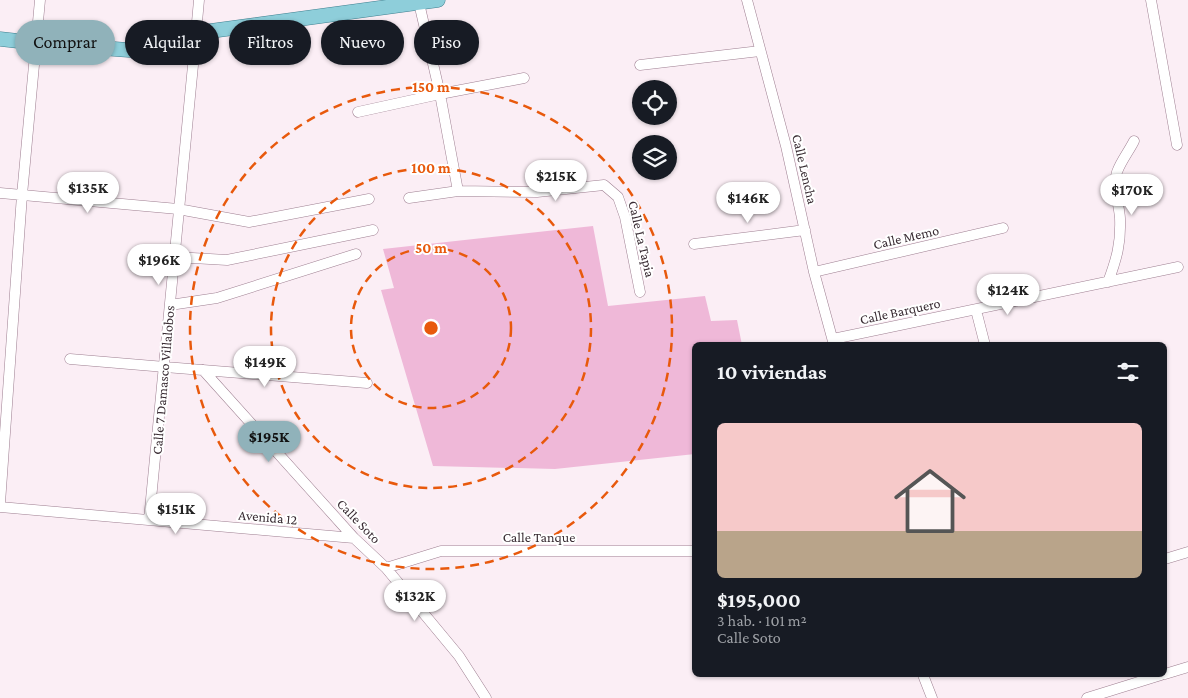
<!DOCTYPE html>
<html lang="es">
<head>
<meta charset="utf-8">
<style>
	body { margin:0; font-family:"Crimson Pro",serif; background:#20242c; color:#f1f3f6; height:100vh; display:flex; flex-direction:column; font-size:19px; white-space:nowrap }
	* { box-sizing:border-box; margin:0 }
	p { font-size:16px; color:#9ea1a6 }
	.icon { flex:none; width:28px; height:28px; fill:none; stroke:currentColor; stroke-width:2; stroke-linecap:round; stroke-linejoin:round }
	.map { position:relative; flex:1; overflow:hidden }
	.side { position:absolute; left:692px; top:342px; width:475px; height:335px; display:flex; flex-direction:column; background:#171b24; border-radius:8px; box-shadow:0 1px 4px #0004 }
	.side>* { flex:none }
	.hud { position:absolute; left:15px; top:20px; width:475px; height:45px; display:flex; gap:10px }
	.tools { position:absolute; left:632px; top:80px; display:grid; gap:10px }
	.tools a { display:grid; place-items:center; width:45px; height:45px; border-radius:50%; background:#171b24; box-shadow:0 1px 4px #0004; font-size:25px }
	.price { position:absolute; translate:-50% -42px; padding:0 11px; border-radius:18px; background:#fff; color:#222; font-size:16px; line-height:32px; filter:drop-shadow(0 1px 2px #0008) }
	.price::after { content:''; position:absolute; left:50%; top:30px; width:15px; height:11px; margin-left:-8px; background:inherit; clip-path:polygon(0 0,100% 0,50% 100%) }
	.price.current { background:#90b2ba; color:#111 }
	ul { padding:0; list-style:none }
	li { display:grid; align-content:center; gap:10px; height:265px; padding:0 25px }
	li span { display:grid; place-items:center; height:155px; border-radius:8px; color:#555 }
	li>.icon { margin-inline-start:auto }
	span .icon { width:90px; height:90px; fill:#fffc; stroke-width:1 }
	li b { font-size:21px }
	h2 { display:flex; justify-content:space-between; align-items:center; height:60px; padding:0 25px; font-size:21px }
	.pill { padding:0 18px; border-radius:22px; background:#171b24; box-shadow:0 1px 4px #0004; font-size:18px; line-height:45px }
	.pill.current { background:#90b2ba; color:#111 }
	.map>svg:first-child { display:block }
</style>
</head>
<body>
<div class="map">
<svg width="1188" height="698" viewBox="0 0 1188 698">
	<rect width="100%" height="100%" fill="#fbeef5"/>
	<path fill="#efb8d8" d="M 593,226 L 608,306 L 705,296 L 711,321 L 737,320 L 742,345 L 695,345 L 695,454 L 555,469 L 433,466 L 381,290 L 394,288 L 383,249 Z"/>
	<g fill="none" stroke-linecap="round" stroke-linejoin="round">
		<defs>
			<path id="minor" d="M 747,0 L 786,146 L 814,272 L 834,345
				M 1151,0 L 1177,145
				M 419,3 L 440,94 L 458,191
				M 196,33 L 199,0
				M 640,65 L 760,51
				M 358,112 L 440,94 L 524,78
				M 0,193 L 178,209 L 249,222 L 369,199
				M 409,198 L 458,191 L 537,192 L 604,185 L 618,197 L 625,217 L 640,292
				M 694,244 L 805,230
				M 175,257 L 227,260 L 373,230
				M 814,272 L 1003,228
				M 1108,282 C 1117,258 1121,243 1120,218 C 1119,203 1112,186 1117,172 C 1121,161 1129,151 1134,141
				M 170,305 L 217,298 L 356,254
				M 976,310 L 985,345
				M 833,339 L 1178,267
				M 70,359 L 165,367 L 367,383
				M 203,370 L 354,538 L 386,568 L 459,656 L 486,698
				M 0,503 L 22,195 L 40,0
				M 0,507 L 354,538
				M 149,520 C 165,365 178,210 194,55
				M 1165,559 L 1188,552
				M 386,568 L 441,551 L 695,551
				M 1165,674 L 1188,667
				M 923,675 L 932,698
				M 1087,698 L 1161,675"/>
			<path id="major" d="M 0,39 L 36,43 L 194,55 L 196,33 L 438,0"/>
		</defs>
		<use href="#minor" stroke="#9e7f91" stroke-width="11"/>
		<use href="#major" stroke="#408090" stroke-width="15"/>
		<use href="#minor" stroke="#fff" stroke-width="10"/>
		<use href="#major" stroke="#8eceda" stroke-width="14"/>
	</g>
	<g fill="none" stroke="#e8590c" stroke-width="2.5" stroke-dasharray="9 6">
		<circle cx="431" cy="328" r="80"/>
		<circle cx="431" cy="328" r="160"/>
		<circle cx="431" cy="328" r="241"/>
	</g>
	<g text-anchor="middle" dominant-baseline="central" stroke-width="4" stroke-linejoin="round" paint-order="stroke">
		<g font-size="14" fill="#392c33" stroke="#fff">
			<text transform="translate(805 169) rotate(77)">Calle Lencha</text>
			<text transform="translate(906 237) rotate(-13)">Calle Memo</text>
			<text transform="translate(642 239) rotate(77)">Calle La Tapia</text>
			<text transform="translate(900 311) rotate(-12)">Calle Barquero</text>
			<text transform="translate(163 380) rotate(-85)">Calle 7 Damasco Villalobos</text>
			<text transform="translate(268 517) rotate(5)">Avenida 12</text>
			<text transform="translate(359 521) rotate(46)">Calle Soto</text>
			<text x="539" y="537">Calle Tanque</text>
		</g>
	</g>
	<circle cx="431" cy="328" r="8" fill="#e8590c" stroke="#fff" stroke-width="2.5"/>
	<g font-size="15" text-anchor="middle" font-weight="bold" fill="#e8590c" stroke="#fff" stroke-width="4" stroke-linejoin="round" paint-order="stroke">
		<text x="431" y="92">150 m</text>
		<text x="431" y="173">100 m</text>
		<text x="431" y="253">50 m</text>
	</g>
</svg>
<div class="tools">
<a><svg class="icon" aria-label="locate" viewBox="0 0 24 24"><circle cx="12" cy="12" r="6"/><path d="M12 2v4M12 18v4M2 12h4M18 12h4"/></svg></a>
<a><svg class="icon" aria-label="layers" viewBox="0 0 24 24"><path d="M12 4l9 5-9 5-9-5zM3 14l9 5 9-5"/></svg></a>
</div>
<b class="price" style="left:556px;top:202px">$215K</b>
<b class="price" style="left:88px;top:214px">$135K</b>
<b class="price" style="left:1132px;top:216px">$170K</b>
<b class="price" style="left:748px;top:224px">$146K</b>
<b class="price" style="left:159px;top:286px">$196K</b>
<b class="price" style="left:1008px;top:316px">$124K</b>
<b class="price" style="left:265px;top:388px">$149K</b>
<b class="price current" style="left:269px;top:463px">$195K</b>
<b class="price" style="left:176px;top:535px">$151K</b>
<b class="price" style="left:415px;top:622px">$132K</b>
<div class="hud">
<a class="pill current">Comprar</a>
<a class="pill">Alquilar</a>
<a class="pill">Filtros</a>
<a class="pill">Nuevo</a>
<a class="pill">Piso</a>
</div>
<section class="side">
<h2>10 viviendas<svg class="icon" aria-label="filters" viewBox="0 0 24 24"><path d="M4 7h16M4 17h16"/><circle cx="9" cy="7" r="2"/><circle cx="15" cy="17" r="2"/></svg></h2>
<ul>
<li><span style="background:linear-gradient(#f6c9c9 70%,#b9a48a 0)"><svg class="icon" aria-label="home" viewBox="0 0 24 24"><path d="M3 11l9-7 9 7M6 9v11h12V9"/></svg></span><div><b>$195,000</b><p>3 hab. · 101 m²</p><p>Calle Soto</p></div></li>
</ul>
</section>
</div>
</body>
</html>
